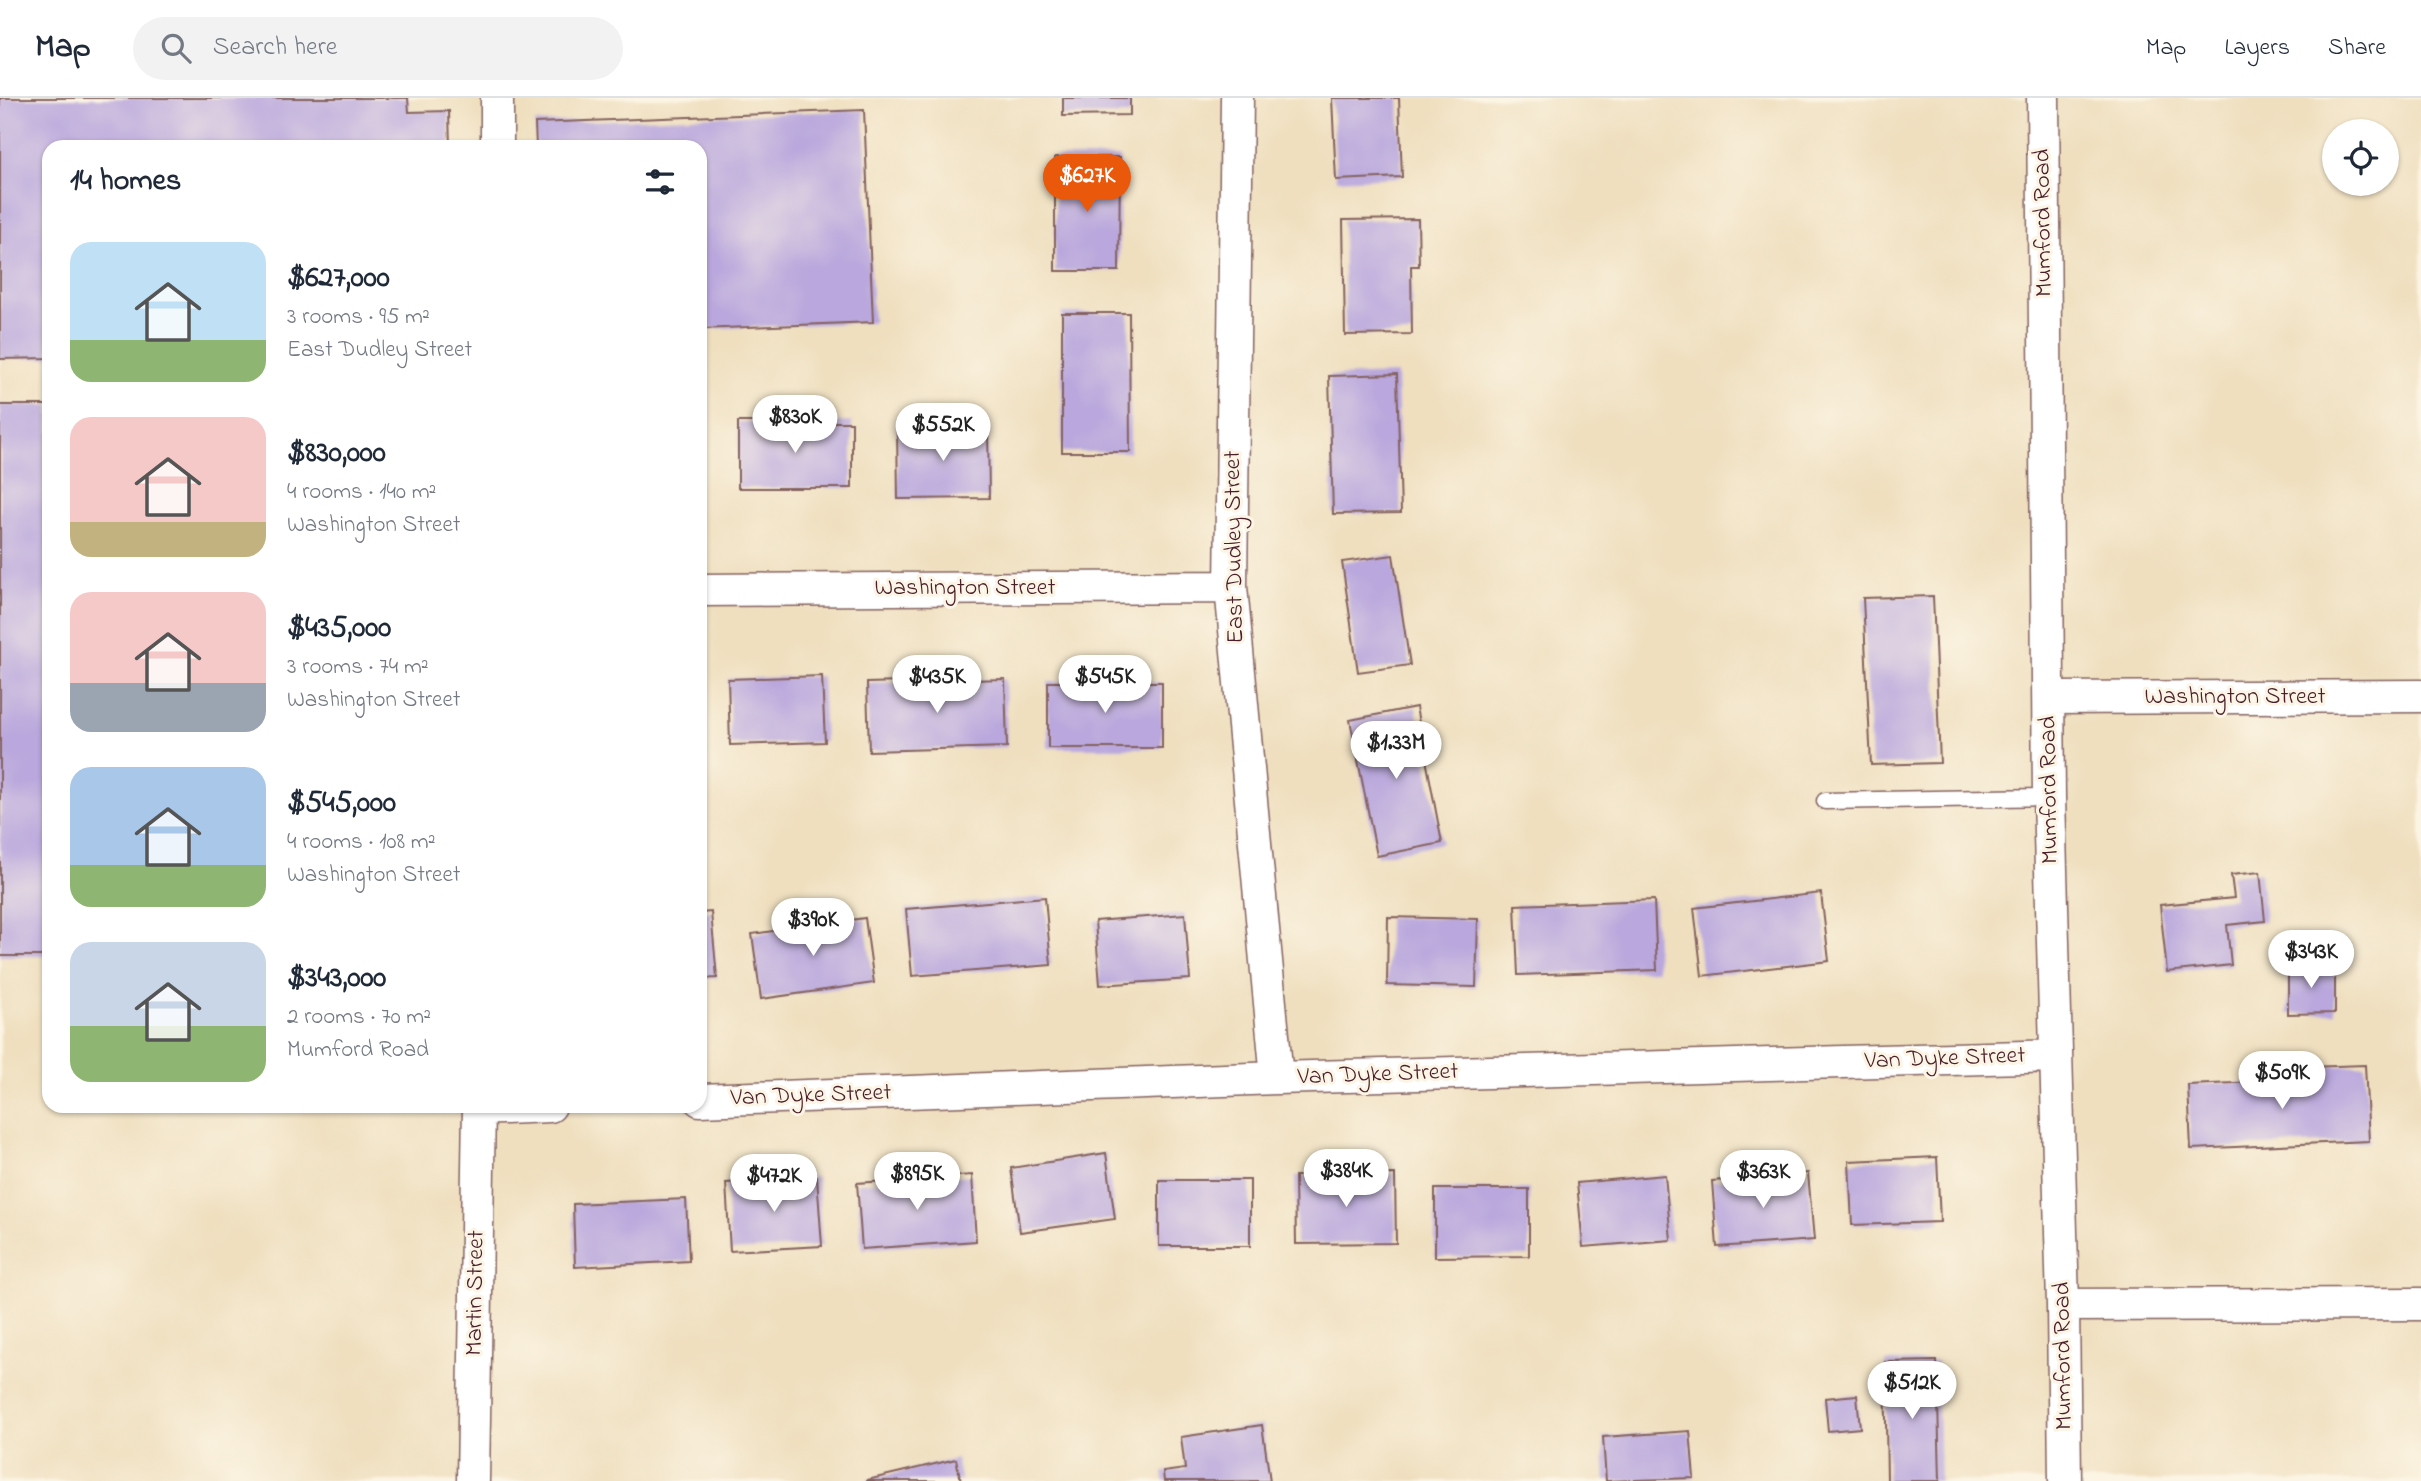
<!DOCTYPE html>
<html lang="en">
<head>
<meta charset="utf-8">
<style>
	body { margin:0; font-family:"Indie Flower",sans-serif; background:#f2f2f3; color:#1f2937; height:100vh; display:flex; flex-direction:column; font-size:26px; white-space:nowrap }
	* { box-sizing:border-box; margin:0 }
	p { font-size:23px; color:#747a83 }
	.icon { flex:none; width:38px; height:38px; fill:none; stroke:currentColor; stroke-width:2; stroke-linecap:round; stroke-linejoin:round }
	.map { position:relative; flex:1; overflow:hidden }
	.panel { position:absolute; left:42px; top:42px; width:665px; height:973px; display:flex; flex-direction:column; background:#fff; border-radius:21px; box-shadow:0 2px 5px #0004 }
	.panel>* { flex:none }
	.fabs { position:absolute; left:2322px; top:21px; display:grid; gap:14px }
	.fabs a { display:grid; place-items:center; width:77px; height:77px; border-radius:50%; background:#fff; box-shadow:0 2px 5px #0004; font-size:35px }
	.price { position:absolute; translate:-50% -60px; padding:0 16px; border-radius:24px; background:#fff; color:#222; font-size:23px; line-height:46px; filter:drop-shadow(0 2px 4px #0008) }
	.price::after { content:''; position:absolute; left:50%; top:42px; width:21px; height:16px; margin-left:-10px; background:inherit; clip-path:polygon(0 0,100% 0,50% 100%) }
	.price.current { background:#ea580c; color:#fff }
	ul { padding:0; list-style:none }
	li { display:flex; align-items:center; gap:21px; height:175px; padding:0 28px }
	li span { display:grid; place-items:center; flex:none; width:196px; height:140px; border-radius:21px; color:#555 }
	li>.icon { margin-inline-start:auto }
	span .icon { width:84px; height:84px; fill:#fffc; stroke-width:1 }
	li b { font-size:30px }
	h2 { display:flex; justify-content:space-between; align-items:center; height:84px; padding:0 28px; font-size:30px }
	header { display:flex; align-items:center; gap:42px; box-sizing:border-box; height:98px; padding:0 35px; background:#fff; border-bottom:2px solid #e0e1e3 }
	header strong { font-size:33px }
	nav { display:flex; gap:38px; margin-inline-start:auto; font-size:24px }
	.search { width:490px; height:63px; background:#f2f2f3; display:flex; align-items:center; gap:18px; box-sizing:border-box; padding:0 24px; border-radius:38px; color:#747a83; font-size:26px }
	.map>svg:first-child { display:block }
</style>
</head>
<body>
<header>
<strong>Map</strong>
<div class="search"><svg class="icon" aria-label="search" viewBox="0 0 24 24"><circle cx="10" cy="10" r="6"/><path d="M15 15l6 6"/></svg>Search here</div>
<nav><a>Map</a><a>Layers</a><a>Share</a></nav>
</header>
<div class="map">
<svg width="2421" height="1383" viewBox="0 0 2421 1383">
	<rect width="100%" height="100%" fill="#fcf5e5"/>
	<filter id="ink" filterUnits="userSpaceOnUse"><feTurbulence type="fractalNoise" baseFrequency=".0143" numOctaves="2"/><feDisplacementMap in="SourceGraphic" scale="14" xChannelSelector="R" yChannelSelector="G"/><feConvolveMatrix kernelMatrix="1 2 1 2 8 2 1 2 1" color-interpolation-filters="sRGB"/></filter>
	<filter id="wash" filterUnits="userSpaceOnUse"><feTurbulence type="fractalNoise" baseFrequency=".00686" numOctaves="4" result="noise"/><feDisplacementMap in="SourceGraphic" scale="28" xChannelSelector="R" yChannelSelector="G"/><feGaussianBlur stdDeviation="1.57" result="paint"/><feColorMatrix in="noise" values="0 0 0 0 0 0 0 0 0 0 0 0 0 0 0 0 0 1.4 0 .05"/><feComposite in="paint" operator="in"/></filter>
	<g filter="url(#wash)">
		<rect width="100%" height="100%" fill="#efdfbf"/>
		<g id="blocks">
			<path fill="#b9a7dd" d="M 0,0 L 408,0 L 409,14 L 449,13 L 450,49 L 49,49 L 49,260 L 0,261 Z
				M 1063,0 L 1130,0 L 1130,17 L 1063,18 Z
				M 1332,0 L 1399,0 L 1402,79 L 1336,82 Z
				M 864,12 L 873,224 L 700,231 L 700,49 L 536,49 L 535,25 Z
				M 1055,59 L 1120,59 L 1119,173 L 1055,173 Z
				M 1418,121 L 1419,168 L 1411,168 L 1412,236 L 1345,237 L 1343,122 Z
				M 1062,215 L 1129,215 L 1130,354 L 1062,354 Z
				M 1397,276 L 1401,415 L 1333,416 L 1329,278 Z
				M 0,307 L 49,307 L 49,858 L 0,858 Z
				M 738,324 L 852,324 L 852,390 L 738,390 Z
				M 988,328 L 989,400 L 898,401 L 897,329 Z
				M 1393,457 L 1410,567 L 1358,574 L 1342,464 Z
				M 1933,498 L 1940,665 L 1871,667 L 1863,500 Z
				M 822,578 L 825,644 L 730,647 L 728,581 Z
				M 1005,581 L 1007,649 L 869,653 L 867,585 Z
				M 1048,584 L 1162,584 L 1162,650 L 1048,650 Z
				M 1416,609 L 1442,745 L 1377,758 L 1350,622 Z
				M 2260,774 L 2265,823 L 2227,827 L 2231,867 L 2167,874 L 2160,807 L 2234,800 L 2231,777 Z
				M 1821,795 L 1829,863 L 1702,878 L 1694,810 Z
				M 1045,799 L 1051,867 L 912,878 L 906,811 Z
				M 1654,802 L 1657,872 L 1518,877 L 1515,807 Z
				M 711,814 L 717,880 L 700,881 L 700,815 Z
				M 1185,816 L 1190,881 L 1100,887 L 1095,823 Z
				M 1388,819 L 1478,821 L 1476,889 L 1387,887 Z
				M 865,820 L 874,885 L 761,901 L 752,836 Z
				M 2335,868 L 2335,915 L 2288,916 L 2288,869 Z
				M 2365,967 L 2369,1043 L 2191,1051 L 2188,987 L 2308,982 L 2307,969 Z
				M 1106,1055 L 1115,1121 L 1020,1134 L 1011,1070 Z
				M 1937,1059 L 1940,1124 L 1852,1127 L 1849,1063 Z
				M 1808,1075 L 1814,1142 L 1717,1149 L 1712,1083 Z
				M 1395,1076 L 1396,1145 L 1296,1146 L 1295,1078 Z
				M 972,1077 L 976,1143 L 862,1151 L 857,1085 Z
				M 1665,1077 L 1671,1142 L 1583,1149 L 1577,1085 Z
				M 817,1079 L 822,1148 L 730,1153 L 726,1085 Z
				M 1159,1082 L 1250,1082 L 1250,1148 L 1159,1148 Z
				M 1435,1091 L 1529,1091 L 1529,1158 L 1435,1159 Z
				M 686,1101 L 689,1163 L 575,1169 L 573,1106 Z
				M 1937,1263 L 1940,1383 L 1887,1383 L 1885,1264 Z
				M 1857,1297 L 1860,1330 L 1828,1333 L 1825,1300 Z
				M 1262,1327 L 1270,1383 L 1164,1383 L 1163,1374 L 1185,1371 L 1181,1339 Z
				M 1690,1333 L 1694,1380 L 1606,1383 L 1603,1339 Z
				M 956,1361 L 961,1383 L 867,1383 L 867,1382 Z"/>
		</g>
	</g>
	<g filter="url(#ink)">
		<use href="#blocks" fill-opacity="0" stroke="#84625f" stroke-width="2"/>
		<g fill="none" stroke-linecap="round" stroke-linejoin="round">
			<defs>
				<path id="lane" d="M 1825,703 L 2049,699"/>
				<path id="street" d="M 1237,0 L 1231,489 L 1277,980
					M 2043,0 L 2049,699 L 2063,1207 L 2065,1383
					M 497,49 L 497,0
					M 700,492 L 1231,489
					M 2049,600 L 2421,598
					M 700,1002 L 1277,980 L 2056,958
					M 479,1011 L 550,1008
					M 2063,1207 L 2421,1206
					M 473,1383 L 479,1008"/>
			</defs>
			<use href="#lane" stroke="#84625f" stroke-width="19"/>
			<use href="#street" stroke="#84625f" stroke-width="35"/>
			<use href="#lane" stroke="#fff" stroke-width="16"/>
			<use href="#street" stroke="#fff" stroke-width="32"/>
		</g>
	</g>
	<g text-anchor="middle" dominant-baseline="central" stroke-width="6" stroke-linejoin="round" paint-order="stroke">
		<g font-size="24" fill="#4a1f2b" stroke="#fcf5e5">
			<text transform="translate(2044 125) rotate(-91)">Mumford Road</text>
			<text transform="translate(1235 449) rotate(-91)">East Dudley Street</text>
			<text x="965" y="490">Washington Street</text>
			<text x="2235" y="599">Washington Street</text>
			<text transform="translate(2050 692) rotate(-91)">Mumford Road</text>
			<text transform="translate(1945 961) rotate(-2)">Van Dyke Street</text>
			<text transform="translate(1378 977) rotate(-2)">Van Dyke Street</text>
			<text transform="translate(811 998) rotate(-2)">Van Dyke Street</text>
			<text transform="translate(476 1195) rotate(-89)">Martin Street</text>
			<text transform="translate(2064 1258) rotate(-91)">Mumford Road</text>
		</g>
	</g>
</svg>
<div class="fabs">
<a><svg class="icon" aria-label="locate" viewBox="0 0 24 24"><circle cx="12" cy="12" r="6"/><path d="M12 2v4M12 18v4M2 12h4M18 12h4"/></svg></a>
</div>
<b class="price current" style="left:1087px;top:116px">$627K</b>
<b class="price" style="left:795px;top:357px">$830K</b>
<b class="price" style="left:943px;top:365px">$552K</b>
<b class="price" style="left:937px;top:617px">$435K</b>
<b class="price" style="left:1105px;top:617px">$545K</b>
<b class="price" style="left:1396px;top:683px">$1.33M</b>
<b class="price" style="left:813px;top:860px">$390K</b>
<b class="price" style="left:2311px;top:892px">$343K</b>
<b class="price" style="left:2282px;top:1013px">$509K</b>
<b class="price" style="left:1346px;top:1111px">$384K</b>
<b class="price" style="left:1763px;top:1112px">$363K</b>
<b class="price" style="left:917px;top:1114px">$895K</b>
<b class="price" style="left:774px;top:1116px">$472K</b>
<b class="price" style="left:1912px;top:1323px">$512K</b>
<section class="panel">
<h2>14 homes<svg class="icon" aria-label="filters" viewBox="0 0 24 24"><path d="M4 7h16M4 17h16"/><circle cx="9" cy="7" r="2"/><circle cx="15" cy="17" r="2"/></svg></h2>
<ul>
<li><span style="background:linear-gradient(#bfe0f5 70%,#8fb573 0)"><svg class="icon" aria-label="home" viewBox="0 0 24 24"><path d="M3 11l9-7 9 7M6 9v11h12V9"/></svg></span><div><b>$627,000</b><p>3 rooms · 95 m²</p><p>East Dudley Street</p></div></li>
<li><span style="background:linear-gradient(#f6c9c9 75%,#c2b280 0)"><svg class="icon" aria-label="home" viewBox="0 0 24 24"><path d="M3 11l9-7 9 7M6 9v11h12V9"/></svg></span><div><b>$830,000</b><p>4 rooms · 140 m²</p><p>Washington Street</p></div></li>
<li><span style="background:linear-gradient(#f6c9c9 65%,#9aa5b1 0)"><svg class="icon" aria-label="home" viewBox="0 0 24 24"><path d="M3 11l9-7 9 7M6 9v11h12V9"/></svg></span><div><b>$435,000</b><p>3 rooms · 74 m²</p><p>Washington Street</p></div></li>
<li><span style="background:linear-gradient(#a9c7e8 70%,#8fb573 0)"><svg class="icon" aria-label="home" viewBox="0 0 24 24"><path d="M3 11l9-7 9 7M6 9v11h12V9"/></svg></span><div><b>$545,000</b><p>4 rooms · 108 m²</p><p>Washington Street</p></div></li>
<li><span style="background:linear-gradient(#c9d6e8 60%,#8fb573 0)"><svg class="icon" aria-label="home" viewBox="0 0 24 24"><path d="M3 11l9-7 9 7M6 9v11h12V9"/></svg></span><div><b>$343,000</b><p>2 rooms · 70 m²</p><p>Mumford Road</p></div></li>
</ul>
</section>
</div>
</body>
</html>
